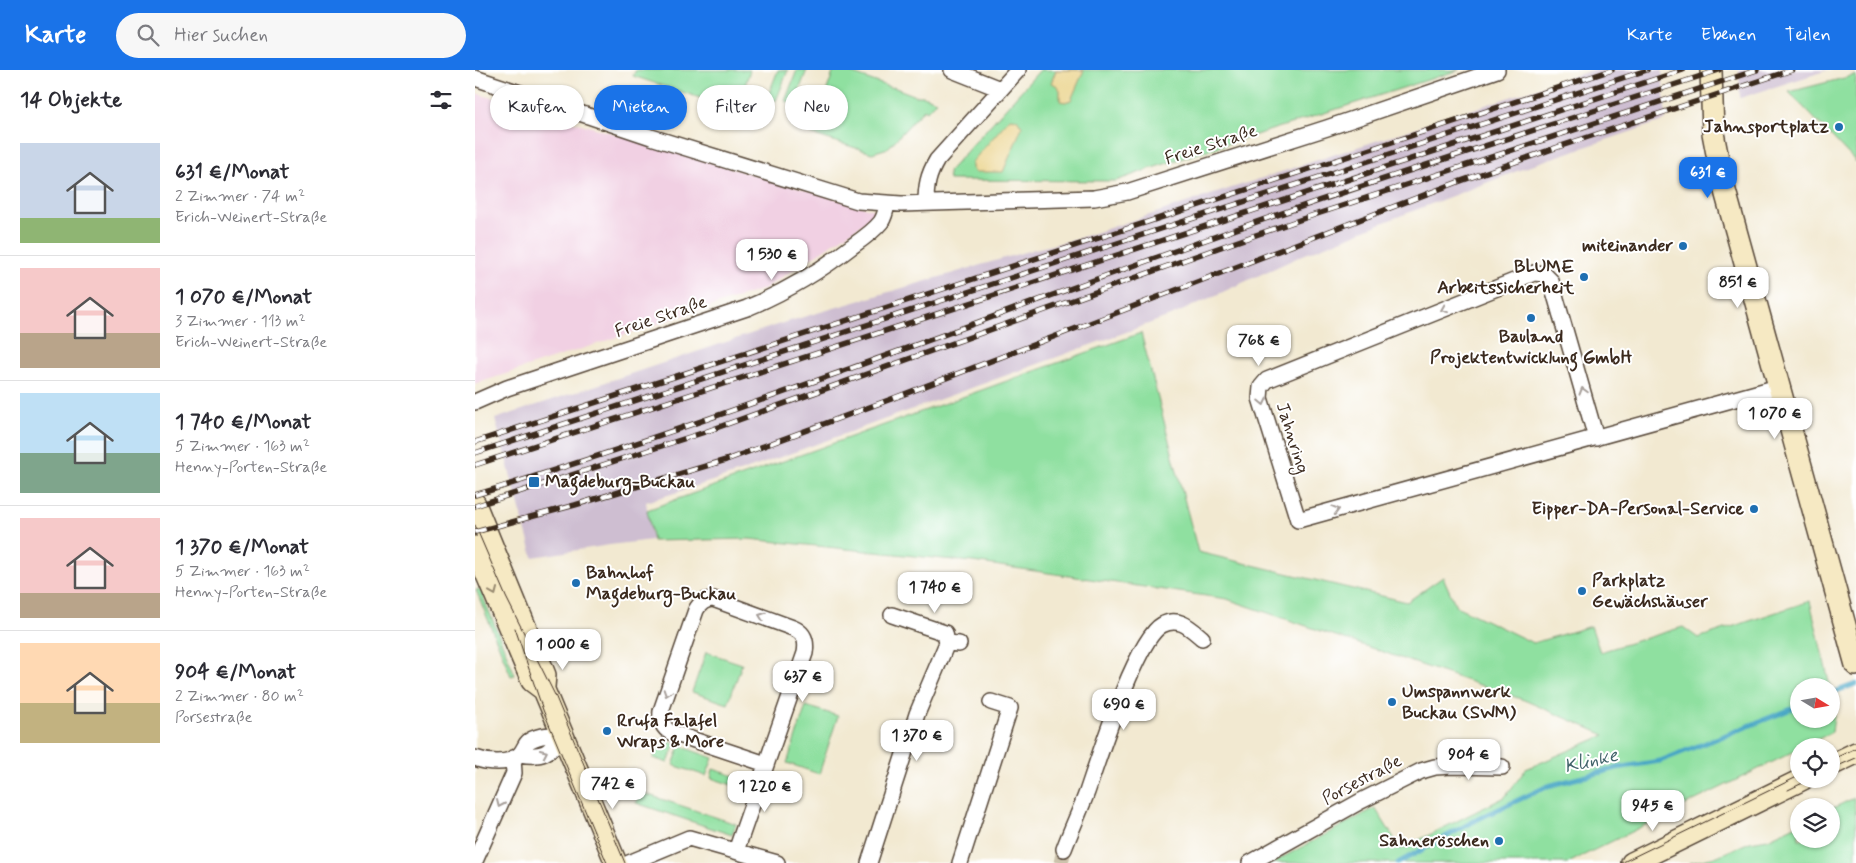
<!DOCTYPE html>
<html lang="de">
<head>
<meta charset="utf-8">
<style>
	body { margin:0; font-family:Mynerve,sans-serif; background:#f7f7f7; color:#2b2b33; height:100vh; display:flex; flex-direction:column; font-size:19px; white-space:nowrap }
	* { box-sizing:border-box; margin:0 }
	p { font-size:16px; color:#7c7c81 }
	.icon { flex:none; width:28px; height:28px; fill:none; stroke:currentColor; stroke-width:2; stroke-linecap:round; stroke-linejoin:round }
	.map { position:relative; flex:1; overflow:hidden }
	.sheet { display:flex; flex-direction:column; background:#fff; width:475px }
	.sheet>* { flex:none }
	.banner { position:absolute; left:15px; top:15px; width:475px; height:45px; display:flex; gap:10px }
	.needle { width:32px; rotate:101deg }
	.controls { position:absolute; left:1315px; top:608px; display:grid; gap:10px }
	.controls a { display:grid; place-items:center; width:50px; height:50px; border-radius:50%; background:#fff; box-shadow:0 1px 4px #0004; font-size:25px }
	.price { position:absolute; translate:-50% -42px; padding:0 11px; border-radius:10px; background:#fff; color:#222; font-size:16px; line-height:32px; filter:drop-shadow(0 1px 2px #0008) }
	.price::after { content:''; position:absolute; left:50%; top:30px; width:15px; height:11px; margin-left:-8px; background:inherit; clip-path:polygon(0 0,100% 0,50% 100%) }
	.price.active { background:#1a73e8; color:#fff }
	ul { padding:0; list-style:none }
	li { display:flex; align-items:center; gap:15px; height:125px; padding:0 20px }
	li+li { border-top:1px solid #e1e1e2 }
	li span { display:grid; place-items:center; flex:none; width:140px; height:100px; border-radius:0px; color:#555 }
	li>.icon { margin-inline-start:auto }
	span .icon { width:60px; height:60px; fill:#fffc; stroke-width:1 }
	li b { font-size:21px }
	h2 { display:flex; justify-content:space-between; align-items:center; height:60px; padding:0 20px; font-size:21px }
	.pill { padding:0 18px; border-radius:22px; background:#fff; box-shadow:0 1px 4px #0004; font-size:18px; line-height:45px }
	.pill.active { background:#1a73e8; color:#fff }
	header { display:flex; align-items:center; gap:30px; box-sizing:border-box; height:70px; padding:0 25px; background:#1a73e8; color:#fff }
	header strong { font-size:24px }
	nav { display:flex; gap:28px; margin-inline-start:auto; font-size:18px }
	.search { width:350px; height:45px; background:#f7f7f7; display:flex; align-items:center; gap:12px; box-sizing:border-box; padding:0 18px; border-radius:28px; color:#7c7c81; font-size:19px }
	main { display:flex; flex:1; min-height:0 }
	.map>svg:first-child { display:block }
</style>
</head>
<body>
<header>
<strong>Karte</strong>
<div class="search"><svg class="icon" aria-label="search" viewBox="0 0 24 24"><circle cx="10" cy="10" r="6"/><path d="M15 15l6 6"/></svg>Hier suchen</div>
<nav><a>Karte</a><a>Ebenen</a><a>Teilen</a></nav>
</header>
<main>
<section class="sheet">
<h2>14 Objekte<svg class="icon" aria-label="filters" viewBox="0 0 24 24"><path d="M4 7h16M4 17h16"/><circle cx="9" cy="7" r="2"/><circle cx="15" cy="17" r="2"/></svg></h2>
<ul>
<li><span style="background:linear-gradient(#c9d6e8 75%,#8fb573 0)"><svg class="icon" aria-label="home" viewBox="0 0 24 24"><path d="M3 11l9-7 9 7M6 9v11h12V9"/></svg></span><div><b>631 €/Monat</b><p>2 Zimmer · 74 m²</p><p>Erich-Weinert-Straße</p></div></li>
<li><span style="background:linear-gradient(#f6c9c9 65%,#b9a48a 0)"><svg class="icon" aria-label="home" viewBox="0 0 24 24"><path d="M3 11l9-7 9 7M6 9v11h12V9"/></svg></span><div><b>1 070 €/Monat</b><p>3 Zimmer · 113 m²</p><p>Erich-Weinert-Straße</p></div></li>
<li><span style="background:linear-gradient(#bfe0f5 60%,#7fa58c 0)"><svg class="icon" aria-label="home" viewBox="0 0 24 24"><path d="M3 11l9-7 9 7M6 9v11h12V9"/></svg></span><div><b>1 740 €/Monat</b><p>5 Zimmer · 163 m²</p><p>Henny-Porten-Straße</p></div></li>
<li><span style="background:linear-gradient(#f6c9c9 75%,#b9a48a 0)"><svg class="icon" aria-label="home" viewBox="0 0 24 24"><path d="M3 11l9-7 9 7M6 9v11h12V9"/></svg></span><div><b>1 370 €/Monat</b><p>5 Zimmer · 163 m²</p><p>Henny-Porten-Straße</p></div></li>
<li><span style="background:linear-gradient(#ffd9b3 60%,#c2b280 0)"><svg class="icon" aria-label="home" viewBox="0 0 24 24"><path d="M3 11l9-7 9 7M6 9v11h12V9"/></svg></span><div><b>904 €/Monat</b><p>2 Zimmer · 80 m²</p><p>Porsestraße</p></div></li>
</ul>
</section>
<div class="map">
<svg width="1381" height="793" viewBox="0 0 1381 793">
	<rect width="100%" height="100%" fill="#fff"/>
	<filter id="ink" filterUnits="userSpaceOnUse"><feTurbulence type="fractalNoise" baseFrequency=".02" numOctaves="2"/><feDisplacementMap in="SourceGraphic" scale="10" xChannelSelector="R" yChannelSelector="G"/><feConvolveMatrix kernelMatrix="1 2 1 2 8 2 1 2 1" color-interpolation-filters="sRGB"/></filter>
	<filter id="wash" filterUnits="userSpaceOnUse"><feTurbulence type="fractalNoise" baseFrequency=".0096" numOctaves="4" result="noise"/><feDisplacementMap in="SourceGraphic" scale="20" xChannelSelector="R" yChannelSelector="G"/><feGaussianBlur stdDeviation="1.12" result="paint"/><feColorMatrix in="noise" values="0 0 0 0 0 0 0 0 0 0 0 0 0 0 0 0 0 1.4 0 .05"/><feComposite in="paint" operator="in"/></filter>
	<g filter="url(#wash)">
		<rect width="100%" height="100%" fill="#f2e9d1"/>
		<path fill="#f1d0e3" d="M 0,23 L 406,142 L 289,219 L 0,314 Z"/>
		<path fill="#cebed1" d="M 1118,0 L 1187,0 L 1191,50 L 1071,90 L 917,149 L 828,185 L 698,245 L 256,405 L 171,432 L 177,470 L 135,475 L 58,487 L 20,349 L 308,253 L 560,179 L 598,170 Z
			M 1264,0 L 1353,0 L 1265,28 Z"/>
		<path fill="#8fe0a0" stroke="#65855f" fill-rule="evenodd" d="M 161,0 L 275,0 L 262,40 L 158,6 Z
			M 303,0 L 313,0 L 301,31 L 292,28 Z
			M 322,0 L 332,0 L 319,34 L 310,31 Z
			M 359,0 L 368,0 L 417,18 L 418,17 L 441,26 L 448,26 L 461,31 L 452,41 L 449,39 L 413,78 L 397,83 L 336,64 Z
			M 565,0 L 984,0 L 674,99 L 641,111 L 474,110 L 473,102 Z
			M 1381,5 L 1381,92 L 1314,22 Z
			M 666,263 L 723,482 L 932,532 L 968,507 L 981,536 L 1058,573 L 1116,556 L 1125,582 L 1208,557 L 1223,568 L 1335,531 L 1360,638 L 1357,662 L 1330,676 L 1324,676 L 1324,679 L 1093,793 L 797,793 L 900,738 L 926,779 L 1030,727 L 1051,699 L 1130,665 L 1049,630 L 752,529 L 498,492 L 274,469 L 178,471 L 172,440 ZM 1324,616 L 1356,616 L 1356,649 L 1324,649 Z
			M 5,519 L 40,605 L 36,606 L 1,520 Z
			M 231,582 L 267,594 L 253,634 L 217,622 Z
			M 331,636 L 363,646 L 344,704 L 312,693 Z
			M 185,669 L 200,674 L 193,693 L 178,688 Z
			M 205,676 L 238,688 L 231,706 L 198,695 Z
			M 238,699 L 272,710 L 269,719 L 236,708 Z
			M 165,722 L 261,754 L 257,765 L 161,733 Z
			M 1379,728 L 1381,748 L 1381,793 L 1215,793 L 1240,787 L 1275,772 L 1293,769 L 1324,754 L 1324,769 L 1356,769 L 1356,739 Z"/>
		<path fill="#eeda9e" stroke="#94825e" d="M 581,0 L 609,0 L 596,30 L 590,32 L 585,31 L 585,20 L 581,15 L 576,13 Z
			M 535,48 L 542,49 L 547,57 L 528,102 L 500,102 L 497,98 L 497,92 Z"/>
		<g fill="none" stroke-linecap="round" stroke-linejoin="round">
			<path stroke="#46a6c5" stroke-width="5" d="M 1356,623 L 1381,614
				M 923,793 L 1003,749 L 1073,716 L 1142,698 L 1185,691 L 1324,636"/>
		</g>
	</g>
	<g filter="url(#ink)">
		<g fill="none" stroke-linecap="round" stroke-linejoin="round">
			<path stroke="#cdc3ad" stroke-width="15" stroke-dasharray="15 8" stroke-linecap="butt" d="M 586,793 L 589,779"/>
			<defs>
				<path id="minor" d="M 477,0 L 525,19
					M 0,8 L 176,67 L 383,131 L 426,134 L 619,128 L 652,122 L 852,58 L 1022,0
					M 451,133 C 451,116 453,105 462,90 L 543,0
					M 0,332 L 32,318 L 272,238 C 310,222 344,202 376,177 C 386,170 398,162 406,152 C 410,146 411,140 412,134
					M 1121,368 L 1076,211 L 1069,204 L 1059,203 L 792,310 L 786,317 L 785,328 L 823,450 L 1303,317
					M 417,545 L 470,563 L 472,573
					M 45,684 C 69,688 73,683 88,666
					M 0,688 C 13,693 34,695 45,684 C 49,680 50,674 54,671 C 65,664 77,665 88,666
					M 589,779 C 596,760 605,741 612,722 C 623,690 661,569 687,555 C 704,546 715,558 727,568
					M 261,781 L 330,583 C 332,571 330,563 318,558 L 238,529 C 230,529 225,533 221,540 L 186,641 C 185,650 187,657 195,662 L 291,694
					M 0,791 L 39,703 L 38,688
					M 154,793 L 214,768 L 302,793
					M 394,793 L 442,644 L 472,573 L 484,574
					M 485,793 L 535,638 L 516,632
					M 775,793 L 886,731 L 946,701 L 960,697 L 978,696 L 1027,697"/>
				<path id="secondary" d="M 1236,0 L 1238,63 L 1247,110 L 1381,595
					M 0,434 L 70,605 L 69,617
					M 0,477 L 57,611 L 69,620 L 141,793
					M 1356,695 L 1381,683
					M 1157,793 L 1328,709"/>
			</defs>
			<use href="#minor" stroke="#564739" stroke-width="18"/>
			<use href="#secondary" stroke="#564739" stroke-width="24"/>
			<use href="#minor" stroke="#fff" stroke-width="15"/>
			<use href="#secondary" stroke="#f6e9c3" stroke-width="21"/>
			<path stroke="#3b2a1e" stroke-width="1" d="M 0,455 L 31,527 L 80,625 L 150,793
				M 40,558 L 68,640 L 132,793
				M 1356,690 L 1381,678
				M 1356,699 L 1381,688
				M 1313,720 L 1336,709
				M 1146,793 L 1324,706"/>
			<defs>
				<path id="rail" d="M 0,372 L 1137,0
					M 0,383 L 1172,0
					M 0,395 L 1208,0
					M 0,425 C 249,349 491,255 736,168 C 904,108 1075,56 1244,0
					M 0,436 L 230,362 L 743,178 L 833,147 L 1282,0
					M 0,462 L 100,435 L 251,390 L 419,328 L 983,112 L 1086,76 L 1317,0"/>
			</defs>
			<use href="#rail" stroke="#3b2a1e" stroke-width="5.5"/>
			<use href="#rail" stroke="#fff" stroke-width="4" stroke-dasharray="11" stroke-linecap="butt"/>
		</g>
		<defs><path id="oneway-chevron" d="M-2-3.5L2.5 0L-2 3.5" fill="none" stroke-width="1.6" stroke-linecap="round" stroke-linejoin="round" transform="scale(1.25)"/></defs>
		<g stroke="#a79f9a">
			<use href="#oneway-chevron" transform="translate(969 239) rotate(158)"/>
			<use href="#oneway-chevron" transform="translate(1108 321) rotate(-106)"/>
			<use href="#oneway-chevron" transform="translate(788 332) rotate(78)"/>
			<use href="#oneway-chevron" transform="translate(861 440) rotate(-15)"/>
			<use href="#oneway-chevron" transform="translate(287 546) rotate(-160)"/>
			<use href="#oneway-chevron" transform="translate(192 623) rotate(109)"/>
			<use href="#oneway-chevron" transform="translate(69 683) rotate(-25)"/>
			<use href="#oneway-chevron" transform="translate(25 734) rotate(114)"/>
		</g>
		<use stroke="#988a70" href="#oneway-chevron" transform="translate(19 522) rotate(67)"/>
	</g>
	<g fill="#1f6fb2" stroke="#fff" stroke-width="2">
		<circle cx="1364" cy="57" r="5"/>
		<circle cx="1208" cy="176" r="5"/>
		<circle cx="1109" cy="207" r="5"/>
		<circle cx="1056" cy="248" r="5"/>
		<rect x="53" y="406" width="12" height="12" rx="2.5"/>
		<circle cx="1279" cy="439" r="5"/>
		<circle cx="101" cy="513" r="5"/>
		<circle cx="1107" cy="521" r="5"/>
		<circle cx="917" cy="632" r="5"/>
		<circle cx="132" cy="661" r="5"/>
		<circle cx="1024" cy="771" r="5"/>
	</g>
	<g text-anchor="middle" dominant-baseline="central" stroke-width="4" stroke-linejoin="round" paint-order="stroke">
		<g font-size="18" font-weight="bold" fill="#3b2a1e" stroke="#fff" text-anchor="end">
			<text x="1354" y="57">Jahnsportplatz</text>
			<text x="1198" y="176">miteinander</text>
			<text x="1099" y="197">BLUME<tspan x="1099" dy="21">Arbeitssicherheit</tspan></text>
			<text x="1056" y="267" text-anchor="middle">Bauland<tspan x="1056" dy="21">Projektentwicklung GmbH</tspan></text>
			<text x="70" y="412" text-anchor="start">Magdeburg-Buckau</text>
			<text x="1269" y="439">Eipper-DA-Personal-Service</text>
			<text x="111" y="503" text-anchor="start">Bahnhof<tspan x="111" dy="21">Magdeburg-Buckau</tspan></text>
			<text x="1117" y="511" text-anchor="start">Parkplatz<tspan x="1117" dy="21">Gewächshäuser</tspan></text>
			<text x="927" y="622" text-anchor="start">Umspannwerk<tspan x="927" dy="21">Buckau (SWM)</tspan></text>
			<text x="142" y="651" text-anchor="start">Rrufa Falafel<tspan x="142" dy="21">Wraps &amp; More</tspan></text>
			<text x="1014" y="771">Sahneröschen</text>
		</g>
		<g font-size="18" fill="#3b2a1e" stroke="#fff">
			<text transform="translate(736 75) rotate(-18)">Freie Straße</text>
			<text transform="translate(186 247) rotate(-19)">Freie Straße</text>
			<text transform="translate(817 368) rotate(73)">Jahnring</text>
			<text transform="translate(887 710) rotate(-28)">Porsestraße</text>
		</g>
		<g font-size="19" font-style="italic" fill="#406269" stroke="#fff">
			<text transform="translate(1116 691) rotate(-13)">Klinke</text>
		</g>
	</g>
</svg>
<div class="controls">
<a><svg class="needle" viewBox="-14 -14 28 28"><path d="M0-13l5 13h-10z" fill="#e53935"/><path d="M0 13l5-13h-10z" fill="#7c7c81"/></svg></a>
<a><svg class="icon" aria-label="locate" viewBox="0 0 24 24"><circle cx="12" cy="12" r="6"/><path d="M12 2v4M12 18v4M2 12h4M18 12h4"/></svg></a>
<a><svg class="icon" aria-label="layers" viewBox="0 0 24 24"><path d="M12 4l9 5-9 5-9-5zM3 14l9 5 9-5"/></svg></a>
</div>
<b class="price active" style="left:1233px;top:129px">631 €</b>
<b class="price" style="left:297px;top:211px">1 530 €</b>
<b class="price" style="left:1263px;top:239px">851 €</b>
<b class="price" style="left:784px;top:297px">768 €</b>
<b class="price" style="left:1300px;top:370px">1 070 €</b>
<b class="price" style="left:460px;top:544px">1 740 €</b>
<b class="price" style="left:88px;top:601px">1 000 €</b>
<b class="price" style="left:328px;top:633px">637 €</b>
<b class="price" style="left:649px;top:661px">690 €</b>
<b class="price" style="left:442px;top:692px">1 370 €</b>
<b class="price" style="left:994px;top:711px">904 €</b>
<b class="price" style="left:138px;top:740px">742 €</b>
<b class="price" style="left:290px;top:743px">1 220 €</b>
<b class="price" style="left:1178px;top:762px">945 €</b>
<div class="banner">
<a class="pill">Kaufen</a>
<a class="pill active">Mieten</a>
<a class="pill">Filter</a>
<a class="pill">Neu</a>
</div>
</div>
</main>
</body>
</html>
